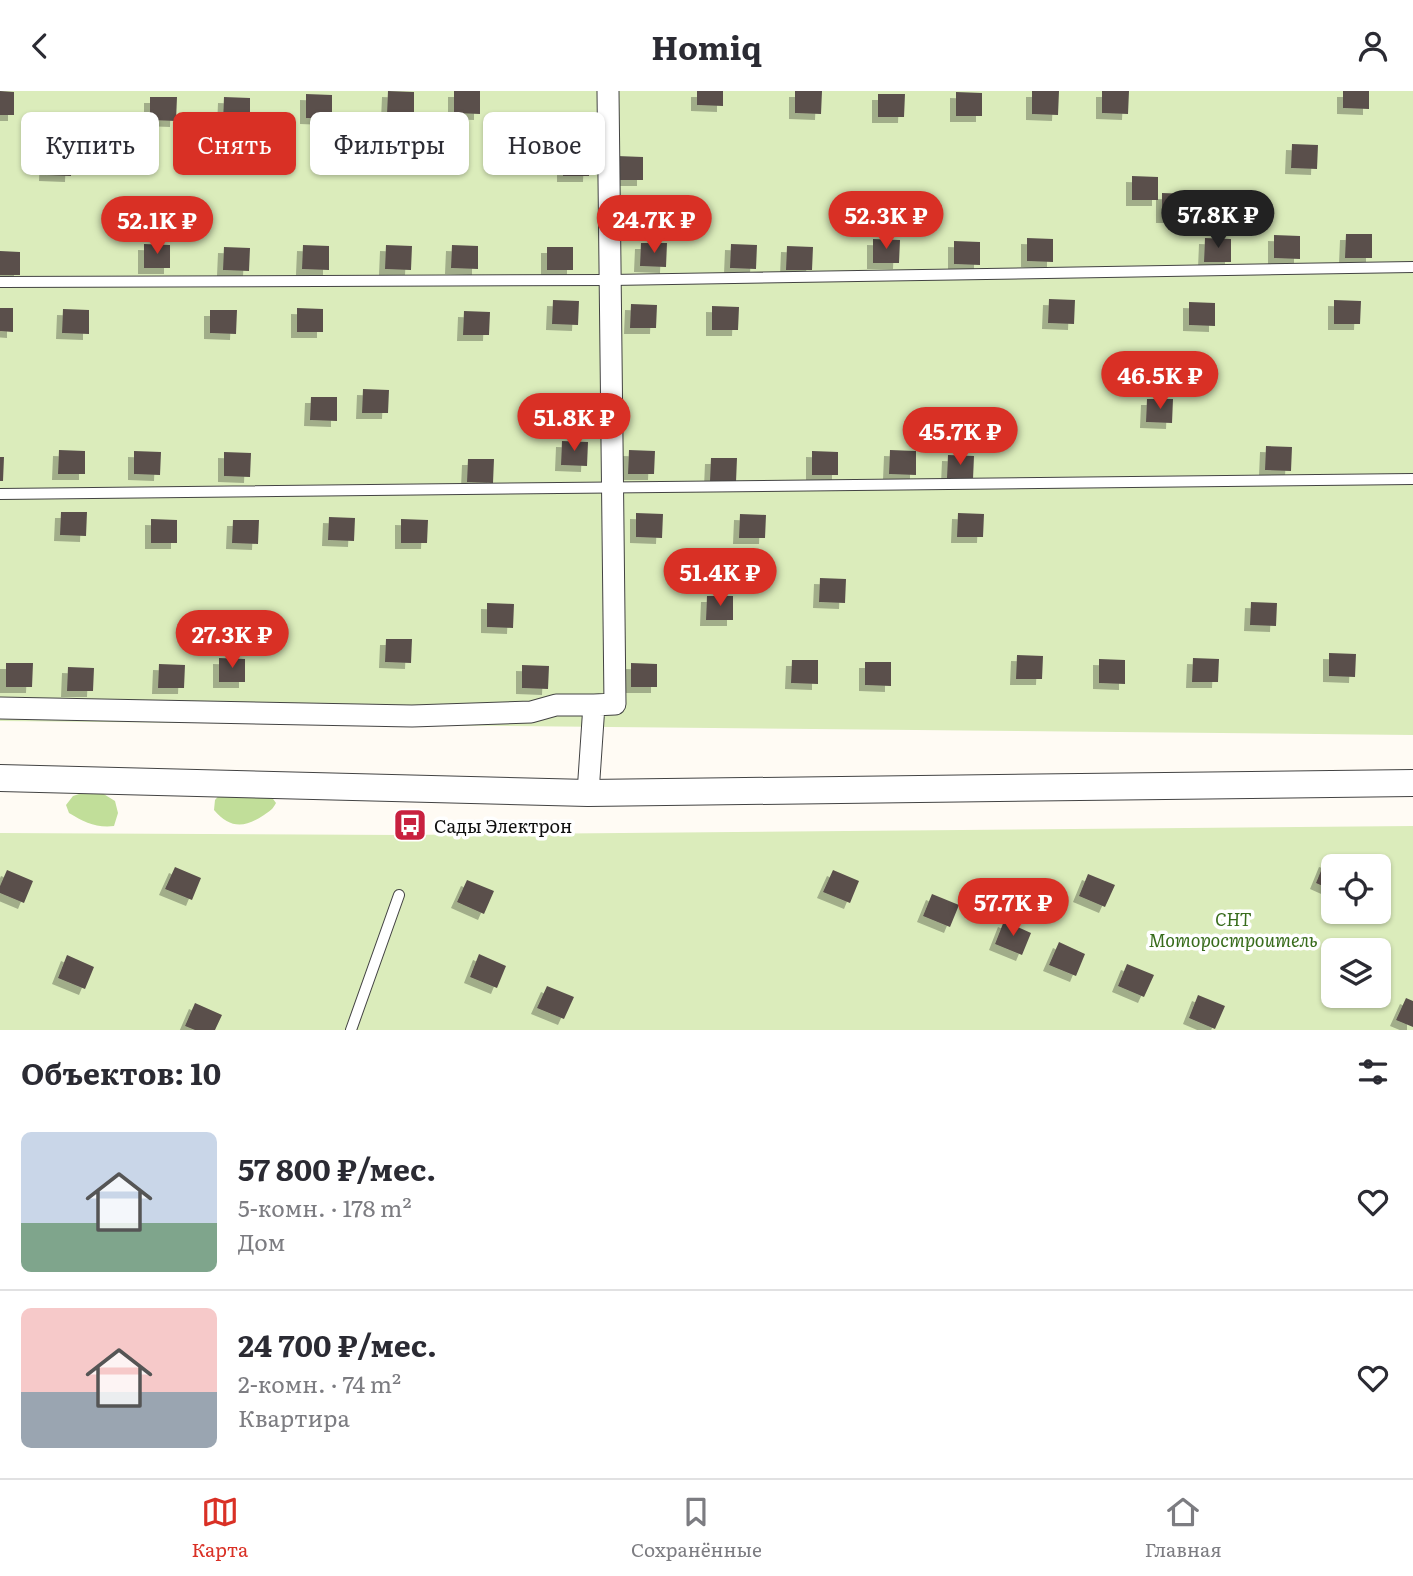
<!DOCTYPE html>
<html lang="ru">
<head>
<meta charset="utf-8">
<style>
	body { margin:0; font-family:Literata,serif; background:#f2f2f3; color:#2b2b33; height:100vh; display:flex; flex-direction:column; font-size:26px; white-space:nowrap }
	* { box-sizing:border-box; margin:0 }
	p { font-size:23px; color:#7c7c81 }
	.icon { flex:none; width:38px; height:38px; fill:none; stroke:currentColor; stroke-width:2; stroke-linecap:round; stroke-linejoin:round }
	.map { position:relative; height:939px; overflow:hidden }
	.details { display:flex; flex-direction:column; background:#fff; flex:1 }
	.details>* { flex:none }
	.banner { position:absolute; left:21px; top:21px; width:700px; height:63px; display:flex; gap:14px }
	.tools { position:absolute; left:1321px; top:763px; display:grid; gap:14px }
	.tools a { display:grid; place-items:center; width:70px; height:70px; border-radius:10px; background:#fff; box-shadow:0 2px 5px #0004; font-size:35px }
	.price { position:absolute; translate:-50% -60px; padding:0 16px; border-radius:24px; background:#d93025; color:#fff; font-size:23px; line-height:46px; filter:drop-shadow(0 2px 4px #0008) }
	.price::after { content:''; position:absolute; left:50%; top:42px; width:21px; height:16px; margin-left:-10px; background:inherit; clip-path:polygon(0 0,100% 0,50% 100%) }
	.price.active { background:#222; color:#fff }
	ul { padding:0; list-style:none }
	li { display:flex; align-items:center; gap:21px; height:175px; padding:0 21px }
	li+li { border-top:2px solid #e1e1e2 }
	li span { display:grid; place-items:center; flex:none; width:196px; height:140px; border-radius:10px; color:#555 }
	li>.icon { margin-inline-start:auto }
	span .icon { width:84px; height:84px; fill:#fffc; stroke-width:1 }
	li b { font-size:30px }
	h2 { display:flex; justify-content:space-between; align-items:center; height:84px; padding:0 21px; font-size:30px }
	.tag { padding:0 24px; border-radius:10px; background:#fff; box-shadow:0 2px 5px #0004; font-size:24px; line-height:63px }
	.tag.active { background:#d93025; color:#fff }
	header { display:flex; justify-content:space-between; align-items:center; height:91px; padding:0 21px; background:#fff; font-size:32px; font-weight:700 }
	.dock { display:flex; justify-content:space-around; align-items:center; height:98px; border-top:2px solid #e1e1e2; background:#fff; font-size:19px; color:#7c7c81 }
	.dock a { display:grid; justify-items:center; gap:4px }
	.dock .active { color:#d93025 }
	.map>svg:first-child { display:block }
</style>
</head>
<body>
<header><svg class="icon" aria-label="back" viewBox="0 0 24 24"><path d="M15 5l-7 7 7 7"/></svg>Homiq<svg class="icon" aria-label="person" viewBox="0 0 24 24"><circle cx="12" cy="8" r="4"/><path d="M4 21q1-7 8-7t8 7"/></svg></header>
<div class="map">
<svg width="1413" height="939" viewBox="0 0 1413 939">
	<defs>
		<filter id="shadow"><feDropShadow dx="-6" dy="6" stdDeviation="0" flood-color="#0004"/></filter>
	</defs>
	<rect width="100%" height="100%" fill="#fffbf4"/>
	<path fill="#dbecbb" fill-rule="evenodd" d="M 0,0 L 1413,0 L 1413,644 L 0,630 Z
		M 1413,735 L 1413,939 L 0,939 L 0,742 L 401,744 ZM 1334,775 L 1379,775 L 1379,821 L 1334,821 ZM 1334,859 L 1379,859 L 1379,905 L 1334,905 Z"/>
	<path fill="#c1de99" d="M 222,701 L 268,701 L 276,712 C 273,718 270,720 264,724 C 245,737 230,738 214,719 L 215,709 Z
		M 82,702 L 102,702 L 115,710 L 118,722 L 114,735 C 96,737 84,731 69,722 L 66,714 L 73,705 Z"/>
	<path fill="#5a504c" filter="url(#shadow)" d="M 0,0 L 14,1 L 14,24 L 0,24 Z
		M 388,0 L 414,1 L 414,24 L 387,23 Z
		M 454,0 L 480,0 L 480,23 L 454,22 Z
		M 697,0 L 723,0 L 723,15 L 697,14 Z
		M 795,0 L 822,0 L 821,23 L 795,22 Z
		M 1032,0 L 1059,0 L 1058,24 L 1032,23 Z
		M 1102,0 L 1129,0 L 1128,23 L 1102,22 Z
		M 1343,0 L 1369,0 L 1369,18 L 1343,17 Z
		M 956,1 L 982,2 L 982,25 L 956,25 Z
		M 306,3 L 332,4 L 332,28 L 306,27 Z
		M 878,3 L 905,3 L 904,26 L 878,26 Z
		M 150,6 L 177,6 L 176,30 L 150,29 Z
		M 224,6 L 250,7 L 250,30 L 223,30 Z
		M 1292,53 L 1318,54 L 1317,78 L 1291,77 Z
		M 46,61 L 72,61 L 71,85 L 45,84 Z
		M 563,61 L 590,62 L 589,85 L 563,85 Z
		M 617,65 L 643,66 L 643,89 L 616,89 Z
		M 1132,85 L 1158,86 L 1158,109 L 1132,109 Z
		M 1162,102 L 1188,103 L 1188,126 L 1162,126 Z
		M 1346,143 L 1372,143 L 1372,167 L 1345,167 Z
		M 1274,144 L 1300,145 L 1300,168 L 1274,167 Z
		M 1027,147 L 1053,148 L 1053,171 L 1027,170 Z
		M 1205,147 L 1231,148 L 1231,171 L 1204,171 Z
		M 873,148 L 900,149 L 899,172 L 873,172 Z
		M 954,150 L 980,151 L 980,174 L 954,173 Z
		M 641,152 L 667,152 L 666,176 L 640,175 Z
		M 144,153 L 170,154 L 170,177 L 144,177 Z
		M 731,153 L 757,154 L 756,178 L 730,177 Z
		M 303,154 L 329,155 L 329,179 L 302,178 Z
		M 386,154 L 412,155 L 411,179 L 385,178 Z
		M 452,154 L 478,155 L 478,178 L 451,177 Z
		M 787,155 L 813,156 L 812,179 L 786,179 Z
		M 224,156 L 250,157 L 249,180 L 223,179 Z
		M 547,156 L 573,156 L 573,179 L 547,179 Z
		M 0,160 L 20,161 L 20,184 L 0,184 Z
		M 1049,208 L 1075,209 L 1074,233 L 1048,232 Z
		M 553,209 L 579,210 L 578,234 L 552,233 Z
		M 1334,209 L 1361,210 L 1360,233 L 1334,233 Z
		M 1189,211 L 1215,212 L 1215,235 L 1189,234 Z
		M 631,213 L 657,214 L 656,237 L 630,237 Z
		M 712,215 L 739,216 L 738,239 L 712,239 Z
		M 0,217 L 13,217 L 13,241 L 0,240 Z
		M 297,217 L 323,218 L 323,241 L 297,241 Z
		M 63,218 L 89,219 L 89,243 L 62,242 Z
		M 210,219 L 237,219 L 236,243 L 210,242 Z
		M 464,220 L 490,221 L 489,244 L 463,244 Z
		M 363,298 L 389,299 L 388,322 L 362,322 Z
		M 311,306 L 337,306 L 337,330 L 310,329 Z
		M 1147,308 L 1173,308 L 1172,332 L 1146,331 Z
		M 562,350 L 588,351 L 587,375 L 561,374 Z
		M 1266,355 L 1292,356 L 1291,380 L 1265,379 Z
		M 59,359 L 85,360 L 85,383 L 58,383 Z
		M 629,359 L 655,360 L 654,383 L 628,383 Z
		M 890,359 L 916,360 L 916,384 L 889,383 Z
		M 134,360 L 161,361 L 160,384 L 134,383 Z
		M 812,360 L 838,361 L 838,384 L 812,384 Z
		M 224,361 L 251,362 L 250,386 L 224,385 Z
		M 948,364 L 974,365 L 973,388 L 947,387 Z
		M 0,366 L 4,366 L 3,390 L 0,390 Z
		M 711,367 L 737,367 L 736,391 L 710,390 Z
		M 468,368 L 494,368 L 493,392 L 467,391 Z
		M 61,421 L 87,421 L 86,445 L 60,444 Z
		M 636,422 L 663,423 L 662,447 L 636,446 Z
		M 958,422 L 984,423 L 983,446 L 957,446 Z
		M 740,423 L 766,424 L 765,447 L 739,447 Z
		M 329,426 L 355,427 L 354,450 L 328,449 Z
		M 151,428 L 177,429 L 177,452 L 151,452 Z
		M 401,428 L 428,429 L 427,452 L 401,452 Z
		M 233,429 L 259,429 L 258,453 L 232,452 Z
		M 820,487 L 846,488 L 845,512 L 819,511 Z
		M 707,505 L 733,505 L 733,529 L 706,529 Z
		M 1251,511 L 1277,512 L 1276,535 L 1250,534 Z
		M 487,512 L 514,513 L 513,537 L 487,536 Z
		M 386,548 L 412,548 L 411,572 L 385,571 Z
		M 1329,562 L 1356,563 L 1355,586 L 1329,585 Z
		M 1017,564 L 1043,565 L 1042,588 L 1016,588 Z
		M 219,567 L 245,568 L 245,591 L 219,591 Z
		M 1193,567 L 1219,568 L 1218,591 L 1192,591 Z
		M 1099,568 L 1125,569 L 1125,593 L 1099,592 Z
		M 792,569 L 818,569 L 818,593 L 791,592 Z
		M 865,571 L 891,571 L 891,595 L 865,594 Z
		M 6,572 L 33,572 L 32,596 L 6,596 Z
		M 631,572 L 657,573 L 657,596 L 631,596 Z
		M 159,573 L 185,574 L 184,597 L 158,597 Z
		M 522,574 L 549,575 L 548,598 L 522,597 Z
		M 68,576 L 94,577 L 93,600 L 67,600 Z
		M 1325,770 L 1334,773 L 1334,800 L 1316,792 Z
		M 175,776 L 201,787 L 192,809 L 165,798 Z
		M 7,779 L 33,790 L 24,812 L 0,802 L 0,795 Z
		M 833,779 L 859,790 L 850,812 L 823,801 Z
		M 1088,783 L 1115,794 L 1105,816 L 1079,805 Z
		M 467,789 L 494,800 L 484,823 L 457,811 Z
		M 932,803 L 959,814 L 950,836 L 923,825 Z
		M 1004,830 L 1031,842 L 1022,864 L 995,853 Z
		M 1059,851 L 1085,863 L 1076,885 L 1049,874 Z
		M 479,863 L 506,875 L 497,897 L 470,886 Z
		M 67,864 L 94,876 L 85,898 L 58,887 Z
		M 1127,873 L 1154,884 L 1144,906 L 1118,895 Z
		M 547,895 L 574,906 L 564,928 L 537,917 Z
		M 1198,904 L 1225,915 L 1215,938 L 1189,927 Z
		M 1406,907 L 1413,910 L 1413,936 L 1396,929 Z
		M 195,912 L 222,924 L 215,939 L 195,939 L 185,935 Z"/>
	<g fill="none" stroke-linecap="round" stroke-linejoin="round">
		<defs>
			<path id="service" d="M 0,191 L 611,189 L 1413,176
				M 0,403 L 1413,388
				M 351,939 L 399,804"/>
			<path id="minor" d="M 0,617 L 412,625 L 531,621 L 556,614 L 594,614
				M 588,702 L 594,614 L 615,613 L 608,0"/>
			<path id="tertiary" d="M 0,687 L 588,702 L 1413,692"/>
		</defs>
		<use href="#service" stroke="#434343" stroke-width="12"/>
		<use href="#minor" stroke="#434343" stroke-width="23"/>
		<use href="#tertiary" stroke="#434343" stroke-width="28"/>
		<use href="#service" stroke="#fff" stroke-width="10"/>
		<use href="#minor" stroke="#fff" stroke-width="21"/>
		<use href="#tertiary" stroke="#fff" stroke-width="26"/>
	</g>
	<defs>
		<symbol id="bus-square" viewBox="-11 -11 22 22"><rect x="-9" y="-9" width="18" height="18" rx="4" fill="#c8213f" stroke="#fff"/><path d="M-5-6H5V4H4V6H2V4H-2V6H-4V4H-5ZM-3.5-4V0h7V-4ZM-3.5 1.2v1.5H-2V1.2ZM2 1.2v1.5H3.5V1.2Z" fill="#fff"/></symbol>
	</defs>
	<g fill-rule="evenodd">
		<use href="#bus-square" x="391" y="715" width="38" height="38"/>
	</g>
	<g text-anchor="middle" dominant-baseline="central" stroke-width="7" stroke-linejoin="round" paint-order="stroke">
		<g font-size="18" fill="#101010" stroke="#fff" text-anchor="start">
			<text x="434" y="734">Сады Электрон</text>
		</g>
		<g font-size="18" font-style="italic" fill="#386c1c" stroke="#fff">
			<text x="1233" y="827">СНТ<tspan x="1233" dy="21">Моторостроитель</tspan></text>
		</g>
	</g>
</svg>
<div class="tools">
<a><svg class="icon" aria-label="locate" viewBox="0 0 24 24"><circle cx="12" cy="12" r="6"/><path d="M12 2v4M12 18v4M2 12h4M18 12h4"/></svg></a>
<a><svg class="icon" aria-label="layers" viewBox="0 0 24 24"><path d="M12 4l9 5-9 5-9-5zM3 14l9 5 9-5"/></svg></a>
</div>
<b class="price active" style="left:1218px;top:159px">57.8K ₽</b>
<b class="price" style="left:886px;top:160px">52.3K ₽</b>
<b class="price" style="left:654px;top:164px">24.7K ₽</b>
<b class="price" style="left:157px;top:165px">52.1K ₽</b>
<b class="price" style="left:1160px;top:320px">46.5K ₽</b>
<b class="price" style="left:574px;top:362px">51.8K ₽</b>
<b class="price" style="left:960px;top:376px">45.7K ₽</b>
<b class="price" style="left:720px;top:517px">51.4K ₽</b>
<b class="price" style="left:232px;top:579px">27.3K ₽</b>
<b class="price" style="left:1013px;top:847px">57.7K ₽</b>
<div class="banner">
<a class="tag">Купить</a>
<a class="tag active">Снять</a>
<a class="tag">Фильтры</a>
<a class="tag">Новое</a>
</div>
</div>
<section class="details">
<h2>Объектов: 10<svg class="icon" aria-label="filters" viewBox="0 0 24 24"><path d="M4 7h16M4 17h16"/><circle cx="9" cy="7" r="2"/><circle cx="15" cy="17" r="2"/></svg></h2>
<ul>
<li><span style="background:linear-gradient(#c9d6e8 65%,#7fa58c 0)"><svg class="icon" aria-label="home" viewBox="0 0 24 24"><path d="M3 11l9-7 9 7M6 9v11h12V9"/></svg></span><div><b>57 800 ₽/мес.</b><p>5-комн. · 178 m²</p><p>Дом</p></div><svg class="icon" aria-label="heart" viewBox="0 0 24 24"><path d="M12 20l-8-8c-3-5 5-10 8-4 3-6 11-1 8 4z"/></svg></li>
<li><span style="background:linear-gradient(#f6c9c9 60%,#9aa5b1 0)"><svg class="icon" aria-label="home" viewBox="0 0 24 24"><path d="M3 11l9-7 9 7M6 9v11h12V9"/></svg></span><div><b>24 700 ₽/мес.</b><p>2-комн. · 74 m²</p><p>Квартира</p></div><svg class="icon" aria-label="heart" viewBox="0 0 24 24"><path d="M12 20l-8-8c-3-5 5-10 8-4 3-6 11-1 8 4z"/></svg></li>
</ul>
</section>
<nav class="dock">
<a class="active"><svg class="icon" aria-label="map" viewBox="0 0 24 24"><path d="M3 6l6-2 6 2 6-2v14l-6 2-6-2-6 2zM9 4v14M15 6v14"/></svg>Карта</a>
<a><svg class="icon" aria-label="saved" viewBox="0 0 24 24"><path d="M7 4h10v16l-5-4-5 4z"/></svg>Сохранённые</a>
<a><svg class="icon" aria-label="home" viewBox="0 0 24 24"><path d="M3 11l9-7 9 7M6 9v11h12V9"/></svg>Главная</a>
</nav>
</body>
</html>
